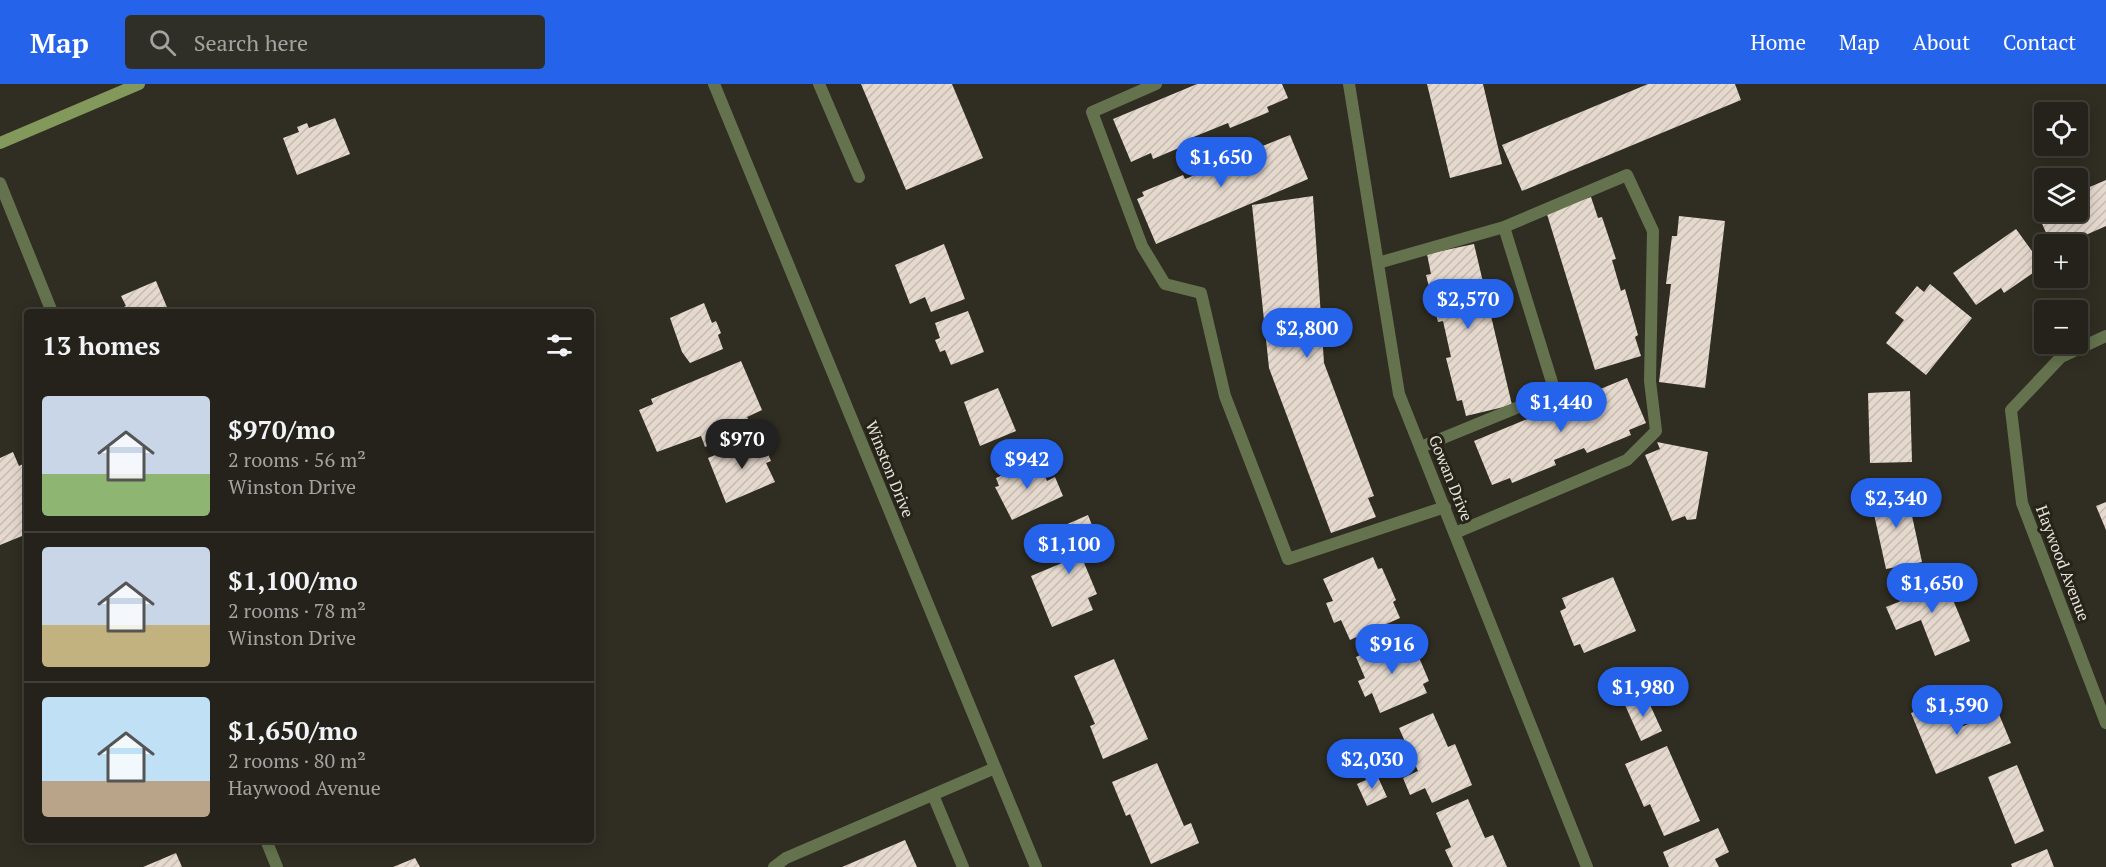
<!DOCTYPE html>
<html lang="en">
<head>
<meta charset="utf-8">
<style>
	body { margin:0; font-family:"PT Serif",serif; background:#302f27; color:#f1f3f6; height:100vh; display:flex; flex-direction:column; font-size:22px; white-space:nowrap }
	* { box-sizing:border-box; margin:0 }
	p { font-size:20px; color:#a3a4a2 }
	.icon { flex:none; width:33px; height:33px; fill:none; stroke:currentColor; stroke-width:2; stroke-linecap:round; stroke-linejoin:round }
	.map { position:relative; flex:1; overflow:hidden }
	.side { position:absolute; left:24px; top:225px; width:570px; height:534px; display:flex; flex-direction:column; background:#24221a; border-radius:6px; box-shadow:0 3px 15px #0003,0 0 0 2px #413f39 }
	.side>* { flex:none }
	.controls { position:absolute; left:2034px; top:18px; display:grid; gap:12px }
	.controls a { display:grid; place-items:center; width:54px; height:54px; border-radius:6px; background:#24221a; box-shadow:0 3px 15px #0003,0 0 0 2px #413f39; font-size:30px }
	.price { position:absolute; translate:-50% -51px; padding:0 14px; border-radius:21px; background:#2563eb; color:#fff; font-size:20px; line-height:39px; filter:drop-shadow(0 2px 3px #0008) }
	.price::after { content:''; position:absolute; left:50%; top:36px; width:18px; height:14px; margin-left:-9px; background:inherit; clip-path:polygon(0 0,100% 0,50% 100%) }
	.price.on { background:#222; color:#fff }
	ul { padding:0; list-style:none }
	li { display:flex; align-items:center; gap:18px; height:150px; padding:0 18px }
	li+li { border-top:2px solid #413f39 }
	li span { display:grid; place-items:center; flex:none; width:168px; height:120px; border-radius:6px; color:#555 }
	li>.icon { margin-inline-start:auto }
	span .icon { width:72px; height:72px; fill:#fffc; stroke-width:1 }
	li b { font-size:26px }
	h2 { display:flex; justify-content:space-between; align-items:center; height:72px; padding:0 18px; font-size:26px }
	header { display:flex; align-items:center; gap:36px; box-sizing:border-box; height:84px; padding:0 30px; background:#2563eb; color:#fff }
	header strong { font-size:28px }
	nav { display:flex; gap:33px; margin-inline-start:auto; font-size:21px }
	.search { width:420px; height:54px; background:#302f27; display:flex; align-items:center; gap:15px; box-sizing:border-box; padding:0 21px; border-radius:6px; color:#a3a4a2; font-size:22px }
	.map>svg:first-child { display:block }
</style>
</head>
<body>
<header>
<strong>Map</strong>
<div class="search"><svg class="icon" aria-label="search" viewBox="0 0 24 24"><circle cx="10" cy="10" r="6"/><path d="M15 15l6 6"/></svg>Search here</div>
<nav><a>Home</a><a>Map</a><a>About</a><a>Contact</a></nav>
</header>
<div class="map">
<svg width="2106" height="783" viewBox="0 0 2106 783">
	<defs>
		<pattern id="building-hatch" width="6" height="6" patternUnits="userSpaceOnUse" patternTransform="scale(1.5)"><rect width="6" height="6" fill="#e5d9ce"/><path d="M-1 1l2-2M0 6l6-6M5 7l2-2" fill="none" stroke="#c5bbb2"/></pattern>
	</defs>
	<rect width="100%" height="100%" fill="#302d22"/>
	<path fill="url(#building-hatch)" d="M 861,0 L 952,0 L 983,74 L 906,106 Z
		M 1197,0 L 1282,0 L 1288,14 L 1267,23 L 1269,28 L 1230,44 L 1228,39 L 1191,54 L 1193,58 L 1153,75 L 1151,69 L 1131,78 L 1113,35 Z
		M 1427,0 L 1483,0 L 1502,80 L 1450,94 Z
		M 1648,0 L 1735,0 L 1741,16 L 1522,107 L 1502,61 Z
		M 335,34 L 350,70 L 297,91 L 283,54 L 299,48 L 297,43 L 307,39 L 309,44 Z
		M 1290,51 L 1308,95 L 1156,160 L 1137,115 L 1144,112 L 1142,108 L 1183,91 L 1185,95 L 1224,79 L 1222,75 L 1258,59 L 1260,63 Z
		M 2106,96 L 2106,142 L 2079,154 L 2082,159 L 2078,161 L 2051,160 L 2036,126 L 2044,122 L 2044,128 L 2078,128 L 2078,108 Z
		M 1313,112 L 1324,279 L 1374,412 L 1368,414 L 1376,433 L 1331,449 L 1269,284 L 1252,121 Z
		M 1591,113 L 1598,134 L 1602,133 L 1616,175 L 1612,176 L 1621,207 L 1625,205 L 1638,251 L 1635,253 L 1641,272 L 1595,286 L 1546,127 Z
		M 1679,132 L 1725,137 L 1705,304 L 1659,298 L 1671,200 L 1666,200 L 1672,152 L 1677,152 Z
		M 2016,145 L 2043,182 L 2004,209 L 2001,204 L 1976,221 L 1953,189 Z
		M 944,160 L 965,215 L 931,228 L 925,213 L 910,220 L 895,181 Z
		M 1474,160 L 1512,321 L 1466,332 L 1462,316 L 1457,317 L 1446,274 L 1451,273 L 1443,237 L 1438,238 L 1426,191 L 1431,190 L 1427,170 Z
		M 156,197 L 169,228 L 121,228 L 119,225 L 126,222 L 121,212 Z
		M 1930,200 L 1972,234 L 1926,291 L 1886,259 L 1904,236 L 1895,229 L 1917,202 L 1924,208 Z
		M 704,219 L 712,239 L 716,237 L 721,249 L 718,251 L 723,265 L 690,279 L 682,268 L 670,234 Z
		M 968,227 L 984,268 L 951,281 L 945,266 L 940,268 L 935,256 L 940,254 L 935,239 Z
		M 741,277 L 762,326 L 747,333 L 752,343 L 705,363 L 701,352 L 657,368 L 639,326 L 653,320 L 651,315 Z
		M 1627,294 L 1646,339 L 1629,346 L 1631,351 L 1587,369 L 1584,364 L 1554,376 L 1556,381 L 1512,399 L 1510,394 L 1492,401 L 1474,357 Z
		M 998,304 L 1016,347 L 980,362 L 964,318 Z
		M 1910,307 L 1912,378 L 1870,379 L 1868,309 Z
		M 756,354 L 762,367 L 766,365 L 771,377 L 766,379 L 775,398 L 726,419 L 708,374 Z
		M 1657,358 L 1708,368 L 1696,435 L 1687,436 L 1685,432 L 1672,437 L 1645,371 L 1660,365 Z
		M 13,368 L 19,382 L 27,378 L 27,450 L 0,461 L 0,374 Z
		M 1038,376 L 1047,397 L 1055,393 L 1063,412 L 1012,436 L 995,403 L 999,402 L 996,394 Z
		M 1906,404 L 1922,478 L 1886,485 L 1870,412 Z
		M 2106,418 L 2106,446 L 2096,422 Z
		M 1088,431 L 1100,461 L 1080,469 L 1097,510 L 1088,514 L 1093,526 L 1052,543 L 1031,492 L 1069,476 L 1056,445 Z
		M 1373,473 L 1378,485 L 1382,484 L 1396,516 L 1393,518 L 1400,534 L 1350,556 L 1341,536 L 1334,539 L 1326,519 L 1333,517 L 1323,495 Z
		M 1942,489 L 1970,557 L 1935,572 L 1921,536 L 1896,546 L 1886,523 L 1911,513 L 1907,504 Z
		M 1613,493 L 1636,547 L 1584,569 L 1580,560 L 1574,562 L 1560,527 L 1566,524 L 1562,514 Z
		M 1402,552 L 1409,567 L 1415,564 L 1429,597 L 1423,600 L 1427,609 L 1380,629 L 1372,609 L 1365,613 L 1358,597 L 1365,594 L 1356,573 Z
		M 1114,575 L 1148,655 L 1103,675 L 1090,642 L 1095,640 L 1074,592 Z
		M 1646,612 L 1662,647 L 1641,657 L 1625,621 Z
		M 1950,614 L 1961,643 L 1998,628 L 2011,659 L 1936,690 L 1911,629 Z
		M 1433,629 L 1448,663 L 1455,660 L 1472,701 L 1432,719 L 1425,704 L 1410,711 L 1403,694 L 1418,687 L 1399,644 Z
		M 1364,660 L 1375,684 L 1356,692 L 1345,667 Z
		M 1667,662 L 1700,737 L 1664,752 L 1650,720 L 1644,723 L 1625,680 Z
		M 1157,679 L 1184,742 L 1191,739 L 1199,759 L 1151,780 L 1130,730 L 1126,732 L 1112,698 Z
		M 2017,681 L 2044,747 L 2015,760 L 1988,693 Z
		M 1377,691 L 1387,713 L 1367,722 L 1357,700 Z
		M 1468,715 L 1485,754 L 1493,751 L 1507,783 L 1453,783 L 1445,766 L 1451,763 L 1436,729 Z
		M 1718,744 L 1729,768 L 1715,775 L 1719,783 L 1669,783 L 1663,768 Z
		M 905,756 L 917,783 L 842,783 Z
		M 2047,765 L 2054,783 L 2012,783 L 2011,780 Z
		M 176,769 L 182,783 L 143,783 Z
		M 415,774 L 420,783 L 393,783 Z"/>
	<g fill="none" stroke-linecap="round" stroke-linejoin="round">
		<path stroke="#64724d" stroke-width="12" d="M 819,0 L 859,93
			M 1156,0 L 1092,28 L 1142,162 L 1165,200 L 1201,209 L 1225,312 L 1288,475 L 1445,423
			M 1378,179 L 1504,143
			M 1421,363 L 1555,308 L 1504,143 L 1627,91 L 1653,147 L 1650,297 L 1656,347 L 1627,376 L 1455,449
			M 933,711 L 963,783
			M 774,783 L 786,774 L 995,684"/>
		<path stroke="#64724d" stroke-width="12" d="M 714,0 L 1036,783
			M 1349,0 L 1399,310 L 1587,783
			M 0,99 L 52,228
			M 2106,252 L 2061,273 L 2011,326 L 2022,419 L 2106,639
			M 266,756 L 277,783"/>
		<path stroke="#83995c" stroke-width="12" d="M 0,59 L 139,0"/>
	</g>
	<g text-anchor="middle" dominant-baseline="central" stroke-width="6" stroke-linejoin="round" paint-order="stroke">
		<g font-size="16" fill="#e6e4dd" stroke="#262318">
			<text transform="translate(890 385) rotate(68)">Winston Drive</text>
			<text transform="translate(1451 394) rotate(68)">Gowan Drive</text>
			<text transform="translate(2063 479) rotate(69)">Haywood Avenue</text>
		</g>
	</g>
</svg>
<div class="controls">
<a><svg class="icon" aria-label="locate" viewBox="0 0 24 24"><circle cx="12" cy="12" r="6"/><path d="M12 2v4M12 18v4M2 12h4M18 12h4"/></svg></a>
<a><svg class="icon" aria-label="layers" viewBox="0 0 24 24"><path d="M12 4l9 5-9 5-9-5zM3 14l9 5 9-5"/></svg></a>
<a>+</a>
<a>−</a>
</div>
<b class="price" style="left:1221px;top:104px">$1,650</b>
<b class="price" style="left:1468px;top:246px">$2,570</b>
<b class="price" style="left:1307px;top:275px">$2,800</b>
<b class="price" style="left:1561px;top:349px">$1,440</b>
<b class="price on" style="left:742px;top:386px">$970</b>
<b class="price" style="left:1027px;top:406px">$942</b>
<b class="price" style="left:1896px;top:445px">$2,340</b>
<b class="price" style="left:1069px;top:491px">$1,100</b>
<b class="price" style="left:1932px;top:530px">$1,650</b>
<b class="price" style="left:1392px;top:591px">$916</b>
<b class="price" style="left:1643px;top:634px">$1,980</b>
<b class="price" style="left:1957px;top:652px">$1,590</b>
<b class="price" style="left:1372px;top:706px">$2,030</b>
<section class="side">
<h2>13 homes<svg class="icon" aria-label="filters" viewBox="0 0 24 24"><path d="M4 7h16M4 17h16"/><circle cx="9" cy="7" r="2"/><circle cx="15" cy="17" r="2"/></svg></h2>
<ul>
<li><span style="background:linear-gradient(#c9d6e8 65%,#8fb573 0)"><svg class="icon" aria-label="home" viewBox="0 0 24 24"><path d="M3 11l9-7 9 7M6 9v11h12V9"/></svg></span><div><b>$970/mo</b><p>2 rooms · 56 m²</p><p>Winston Drive</p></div></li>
<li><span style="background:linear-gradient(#c9d6e8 65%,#c2b280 0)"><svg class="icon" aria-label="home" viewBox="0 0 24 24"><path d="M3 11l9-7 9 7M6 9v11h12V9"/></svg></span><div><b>$1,100/mo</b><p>2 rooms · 78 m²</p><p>Winston Drive</p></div></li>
<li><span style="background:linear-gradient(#bfe0f5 70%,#b9a48a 0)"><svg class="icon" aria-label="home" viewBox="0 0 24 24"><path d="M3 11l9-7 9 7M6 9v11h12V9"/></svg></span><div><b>$1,650/mo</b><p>2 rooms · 80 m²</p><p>Haywood Avenue</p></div></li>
</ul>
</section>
</div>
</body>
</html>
